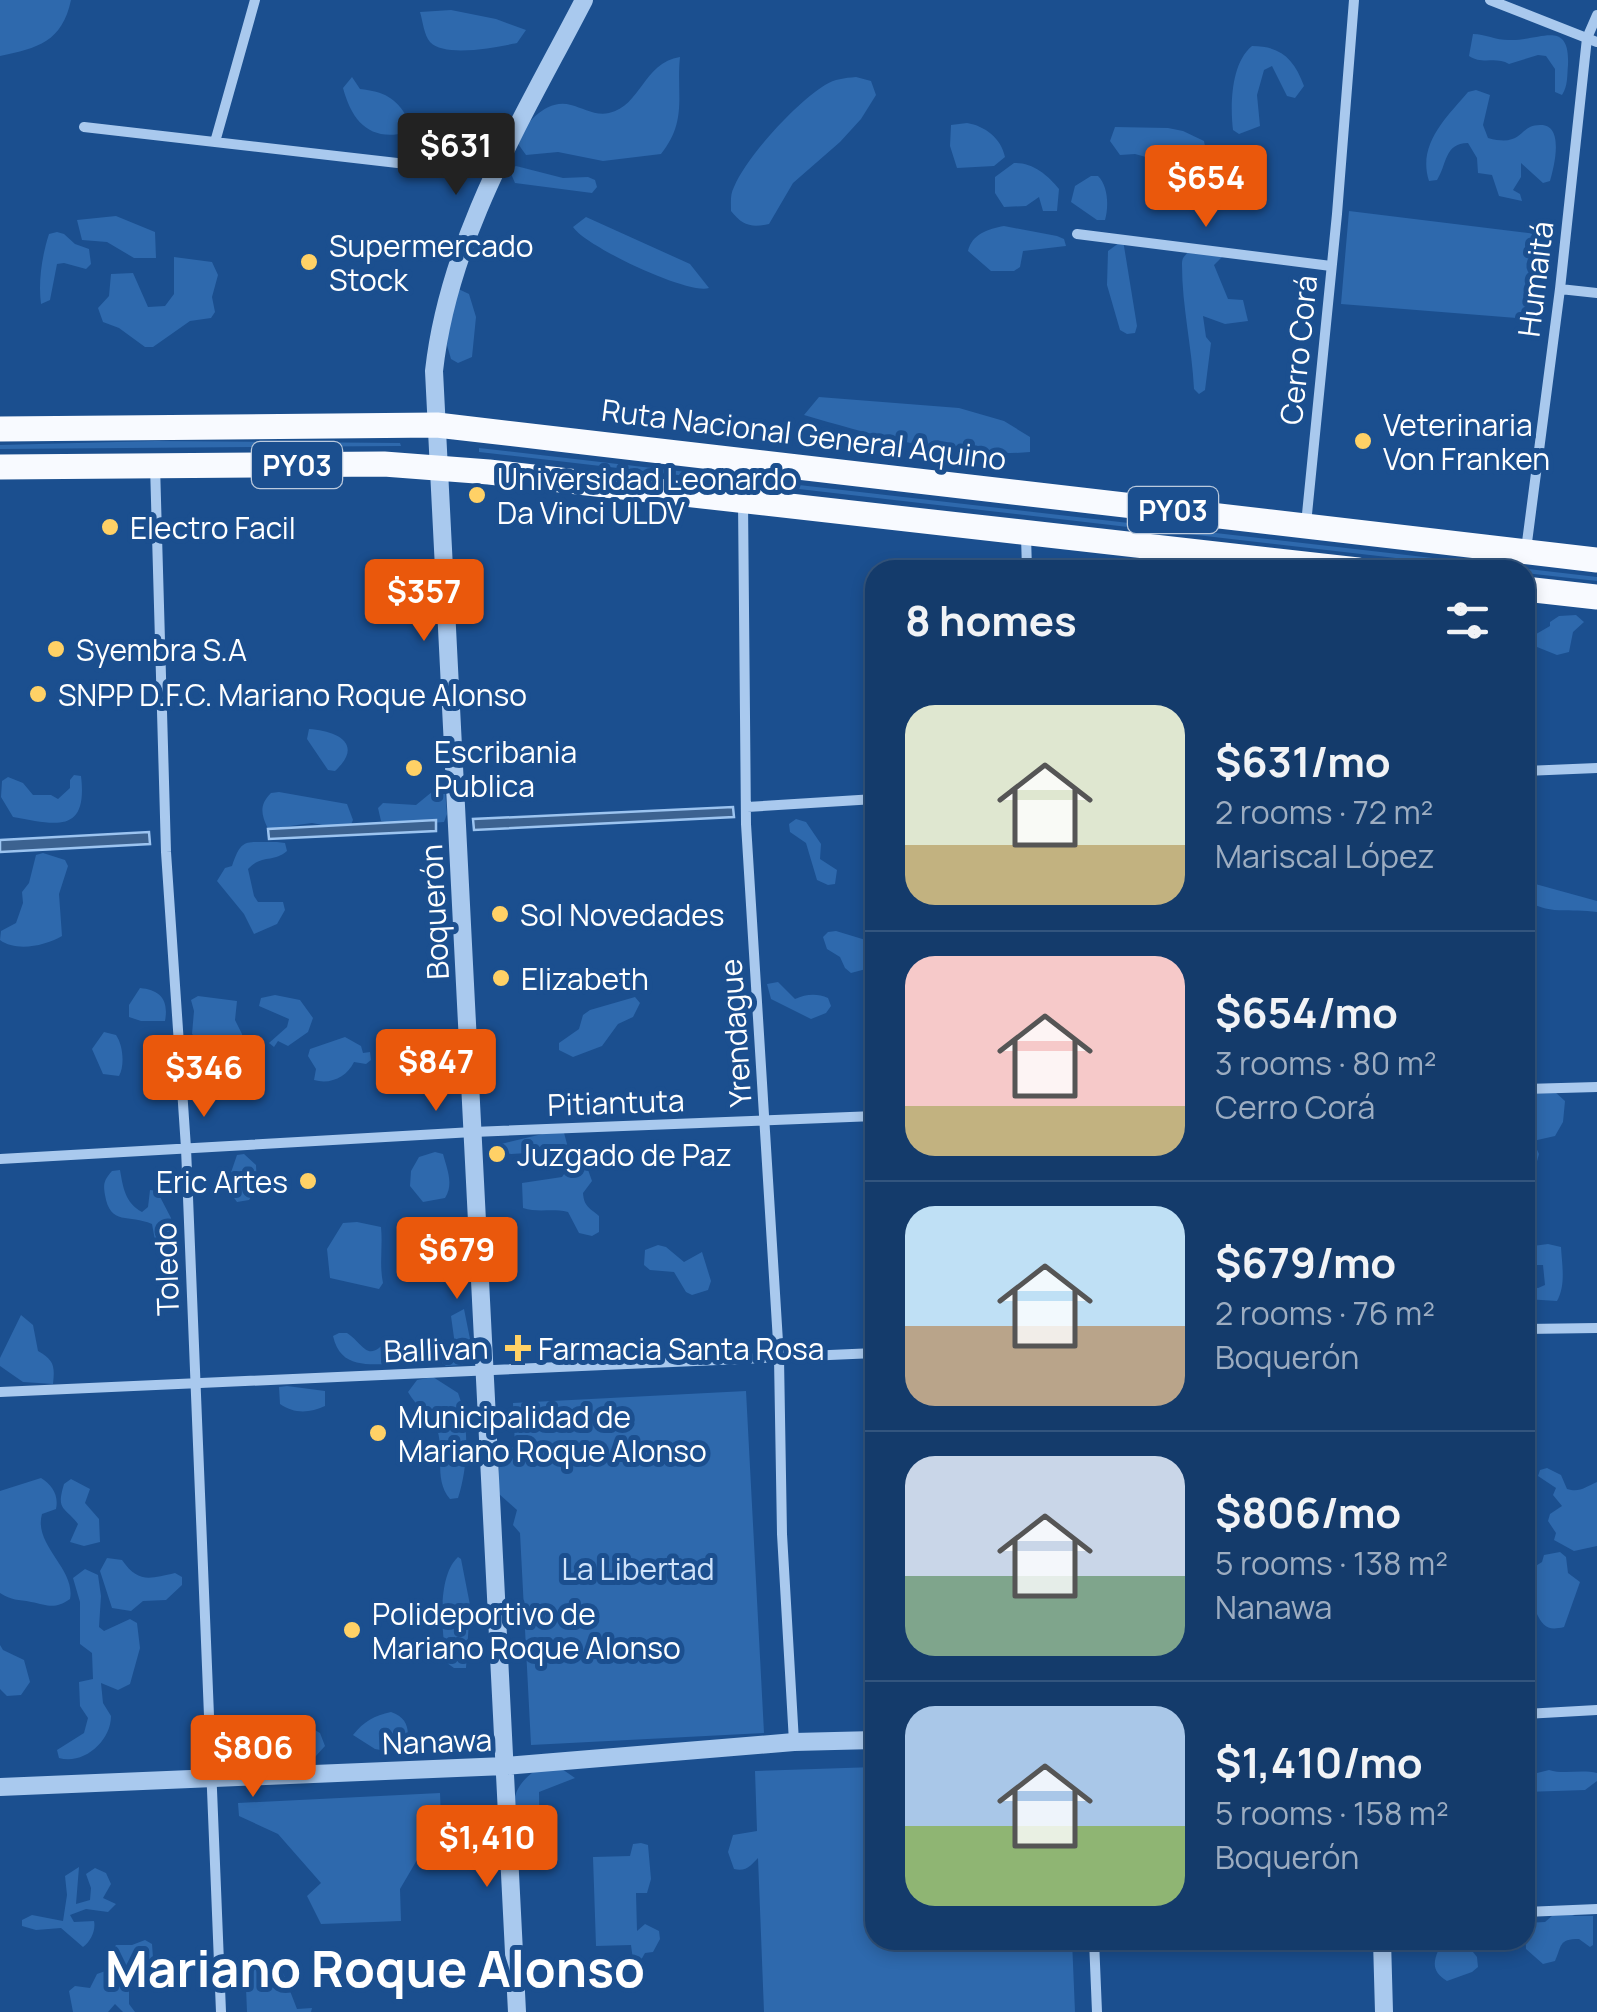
<!DOCTYPE html>
<html lang="en">
<head>
<meta charset="utf-8">
<style>
	body { margin:0; font-family:Manrope,sans-serif; background:#1d4271; color:#f1f3f6; height:100vh; display:flex; flex-direction:column; font-size:38px; white-space:nowrap }
	* { box-sizing:border-box; margin:0 }
	p { font-size:32px; color:#9dadc1 }
	.icon { flex:none; width:55px; height:55px; fill:none; stroke:currentColor; stroke-width:2; stroke-linecap:round; stroke-linejoin:round }
	.map { position:relative; flex:1; overflow:hidden }
	.side { position:absolute; left:865px; top:560px; width:670px; height:1390px; display:flex; flex-direction:column; background:#143b6b; border-radius:30px; box-shadow:0 5px 15px #0003,0 0 0 2px #33557e }
	.side>* { flex:none }
	.price { position:absolute; translate:-50% -85px; padding:0 22px; border-radius:10px; background:#ea580c; color:#fff; font-size:32px; line-height:65px; filter:drop-shadow(0 2px 5px #0008) }
	.price::after { content:''; position:absolute; left:50%; top:60px; width:30px; height:22px; margin-left:-15px; background:inherit; clip-path:polygon(0 0,100% 0,50% 100%) }
	.price.active { background:#222; color:#fff }
	ul { padding:0; list-style:none }
	li { display:flex; align-items:center; gap:30px; height:250px; padding:0 40px }
	li+li { border-top:2px solid #33557e }
	li span { display:grid; place-items:center; flex:none; width:280px; height:200px; border-radius:30px; color:#555 }
	li>.icon { margin-inline-start:auto }
	span .icon { width:120px; height:120px; fill:#fffc; stroke-width:1 }
	li b { font-size:42px }
	h2 { display:flex; justify-content:space-between; align-items:center; height:120px; padding:0 40px; font-size:42px }
	.map>svg:first-child { display:block }
</style>
</head>
<body>
<div class="map">
<svg width="1597" height="2012" viewBox="0 0 1597 2012">
	<rect width="100%" height="100%" fill="#1b4f8f"/>
	<path fill="#2e69ad" d="M 0,0 L 71,0 C 62,42 38,48 0,56 Z
		M 451,10 L 496,19 L 526,30 L 517,43 C 498,47 445,58 430,42 C 424,35 423,22 420,12 Z
		M 1473,34 C 1486,34 1497,41 1512,40 C 1541,40 1570,19 1568,65 C 1567,76 1568,86 1562,95 L 1555,92 L 1555,69 L 1546,56 L 1538,55 L 1509,64 C 1496,56 1482,65 1469,56 Z
		M 1252,46 C 1281,46 1294,59 1304,86 L 1295,98 L 1287,96 L 1272,66 L 1264,70 L 1257,95 L 1260,126 L 1239,134 L 1233,130 C 1230,105 1231,63 1252,46 Z
		M 680,57 C 676,95 688,120 661,154 L 603,161 L 558,152 L 526,155 L 516,141 C 527,122 547,98 571,105 C 583,108 595,116 609,113 C 641,106 643,63 680,57 Z
		M 352,77 L 360,89 C 384,92 396,97 408,119 L 405,133 C 369,141 352,121 343,88 Z
		M 856,77 L 871,81 L 876,95 L 861,119 L 840,142 L 793,183 L 769,224 C 751,228 742,225 731,211 C 731,203 730,194 734,187 C 747,156 796,103 825,85 C 835,79 844,78 856,77 Z
		M 1476,90 L 1490,95 L 1483,125 L 1488,138 C 1524,148 1518,125 1540,125 C 1565,124 1554,167 1550,181 L 1543,183 L 1521,163 L 1521,177 L 1513,190 L 1520,194 L 1522,201 L 1499,196 L 1492,175 L 1478,173 L 1477,158 L 1468,143 C 1444,143 1447,165 1437,180 L 1429,181 C 1417,144 1447,117 1468,92 Z
		M 967,123 C 985,126 1001,138 1005,157 L 994,166 L 957,168 L 950,146 L 951,125 Z
		M 1115,127 L 1168,128 L 1183,131 L 1204,141 L 1207,156 L 1194,167 L 1186,168 L 1135,154 L 1120,155 L 1110,141 Z
		M 1014,163 C 1032,162 1048,175 1059,189 L 1057,211 L 1043,211 L 1039,197 L 1026,206 L 1004,207 L 995,193 L 995,177 Z
		M 516,166 L 563,178 L 588,177 L 595,180 L 597,187 L 592,193 L 515,183 L 509,169 Z
		M 1091,176 L 1098,176 C 1108,186 1109,206 1105,220 L 1097,220 L 1071,202 L 1075,186 Z
		M 1349,211 L 1553,236 L 1541,320 L 1341,304 Z
		M 116,216 L 155,232 L 156,258 L 134,258 L 107,242 L 82,240 L 77,220 Z
		M 586,217 L 690,264 L 709,288 C 688,295 585,246 573,227 Z
		M 1004,226 L 1057,236 L 1064,239 L 1066,246 L 1023,251 L 1020,267 L 1014,271 L 991,271 L 968,251 C 972,234 988,229 1004,226 Z
		M 57,232 L 64,234 L 75,244 L 89,249 L 91,264 L 86,269 L 64,263 L 57,264 L 50,300 L 41,304 C 38,281 42,256 49,234 Z
		M 1123,240 L 1137,326 L 1135,333 L 1127,334 L 1120,330 L 1107,285 L 1108,251 Z
		M 1189,251 L 1225,254 L 1214,265 L 1228,299 L 1243,300 L 1248,321 L 1225,324 L 1203,316 L 1206,337 L 1211,343 L 1205,390 L 1199,394 L 1194,389 C 1192,347 1182,307 1182,265 C 1182,257 1184,257 1189,251 Z
		M 174,257 L 212,262 L 218,275 L 212,297 L 215,312 L 211,318 L 190,321 L 153,347 L 145,347 L 119,328 L 103,322 L 98,308 L 109,296 L 111,274 L 133,273 L 148,307 L 165,306 L 174,294 Z
		M 452,286 L 469,294 L 476,317 L 472,357 L 458,363 L 451,359 L 447,345 Z
		M 819,397 L 959,408 L 1004,421 L 1030,437 L 1030,452 C 955,459 876,436 804,415 Z
		M 155,441 L 400,443 L 401,446 L 0,449 L 0,445 Z
		M 479,448 L 1597,577 L 1597,581 L 1525,573 L 1525,570 L 1500,570 L 479,452 Z
		M 393,571 C 414,570 419,577 421,598 L 404,613 L 389,616 L 382,613 C 379,599 383,582 393,571 Z
		M 1576,615 L 1584,622 L 1573,632 L 1569,652 L 1557,655 L 1532,645 L 1531,637 L 1550,626 L 1550,622 L 1559,616 Z
		M 309,729 C 336,731 365,743 335,771 L 328,770 L 307,739 Z
		M 74,775 L 81,776 C 88,834 56,825 13,817 L 1,797 L 2,781 L 8,777 L 23,783 L 33,795 L 51,795 L 58,799 L 70,788 L 70,780 Z
		M 438,787 L 445,791 L 447,814 L 444,822 L 402,825 L 381,821 L 378,808 L 383,803 L 416,805 Z
		M 279,792 L 347,804 L 353,820 L 350,827 L 343,829 L 312,823 L 268,829 C 261,814 259,805 271,793 Z
		M 796,819 L 806,822 L 821,844 L 820,859 L 837,870 L 835,884 L 828,885 L 817,880 L 806,843 L 790,832 L 789,824 Z
		M 277,842 L 285,843 L 287,851 C 273,863 262,854 248,869 L 254,896 L 258,902 L 283,902 L 285,910 L 277,924 L 254,934 L 244,914 L 217,881 L 225,868 L 232,866 C 242,836 246,843 277,842 Z
		M 43,853 L 65,860 L 68,866 L 59,894 L 62,936 C 45,946 16,952 0,940 L 1,931 L 16,923 L 23,903 L 22,892 L 29,883 L 36,855 Z
		M 1528,882 L 1597,901 L 1597,912 C 1572,908 1545,916 1525,898 Z
		M 836,931 L 869,941 L 871,963 L 866,969 L 851,973 L 845,968 L 840,957 L 827,949 L 823,937 L 828,932 Z
		M 778,982 L 795,999 C 806,994 817,993 828,998 L 831,1006 L 826,1013 L 811,1019 L 771,999 L 767,984 Z
		M 140,988 C 160,990 169,999 165,1021 L 141,1021 L 129,1017 L 129,1005 Z
		M 275,995 L 300,1000 L 313,1018 L 308,1032 L 288,1046 L 278,1041 L 274,1047 L 269,1043 L 287,1027 L 289,1019 L 259,1006 L 261,998 Z
		M 198,996 L 237,1001 L 235,1020 L 242,1034 L 242,1048 L 248,1054 L 245,1061 L 238,1064 L 225,1050 L 200,1041 L 192,1034 L 194,1011 L 191,1000 Z
		M 635,997 L 640,1003 L 633,1017 L 618,1024 L 602,1046 L 573,1057 L 559,1050 L 559,1043 L 579,1029 L 583,1015 L 590,1010 Z
		M 104,1032 L 116,1035 C 123,1045 125,1065 119,1076 L 103,1074 L 92,1049 Z
		M 345,1037 L 361,1046 L 363,1053 L 370,1052 L 371,1060 L 366,1064 L 354,1062 C 347,1077 330,1085 314,1080 L 316,1069 L 308,1056 L 310,1049 Z
		M 200,1052 L 228,1056 L 234,1076 L 231,1080 L 189,1079 L 183,1064 L 189,1057 Z
		M 1546,1091 L 1554,1091 L 1565,1101 L 1563,1122 L 1555,1136 L 1533,1141 L 1539,1154 L 1533,1176 L 1525,1179 L 1525,1095 Z
		M 563,1129 L 567,1144 L 561,1151 L 511,1154 L 497,1151 L 501,1144 Z
		M 435,1152 L 443,1154 C 447,1169 454,1184 445,1198 L 423,1202 L 410,1186 L 411,1171 L 419,1157 Z
		M 244,1154 L 256,1165 L 257,1188 L 249,1200 L 237,1202 L 226,1187 L 237,1155 Z
		M 581,1163 L 587,1167 L 592,1181 L 583,1193 C 584,1207 590,1208 599,1216 L 599,1232 L 592,1236 L 579,1233 L 568,1212 C 552,1208 538,1213 523,1208 L 522,1183 L 562,1177 L 571,1164 Z
		M 120,1170 C 123,1187 125,1203 142,1212 L 148,1207 L 150,1190 L 157,1191 L 171,1218 L 175,1240 L 171,1246 L 157,1251 L 152,1224 C 129,1214 110,1226 105,1195 C 103,1184 104,1180 112,1171 Z
		M 357,1222 L 381,1227 C 383,1247 379,1263 383,1283 L 379,1289 L 330,1278 L 327,1249 L 343,1223 Z
		M 1548,1244 L 1561,1247 C 1562,1265 1566,1285 1557,1301 L 1526,1299 L 1525,1286 L 1538,1288 L 1545,1285 L 1543,1265 L 1525,1265 L 1525,1247 Z
		M 658,1245 L 666,1247 L 684,1262 L 702,1252 L 711,1281 L 708,1290 L 692,1295 L 686,1292 L 674,1272 L 650,1270 L 644,1265 L 645,1250 Z
		M 464,1309 L 473,1354 L 462,1365 L 446,1366 L 435,1357 L 440,1350 L 455,1345 L 451,1316 Z
		M 21,1315 L 33,1325 L 38,1351 C 54,1360 55,1366 53,1384 L 23,1382 L 0,1366 L 0,1358 Z
		M 339,1333 L 347,1333 C 365,1345 367,1364 388,1339 L 400,1358 L 395,1365 C 368,1363 341,1370 333,1336 Z
		M 433,1377 L 458,1393 C 470,1425 468,1467 458,1498 L 450,1499 C 433,1479 445,1452 437,1429 C 432,1415 416,1407 408,1392 L 417,1380 Z
		M 287,1386 L 325,1391 L 325,1406 C 310,1413 294,1414 280,1404 L 279,1387 Z
		M 746,1391 L 764,1733 L 531,1745 L 520,1533 L 513,1525 L 517,1510 L 499,1494 C 498,1474 496,1456 515,1446 L 513,1403 Z
		M 1547,1468 L 1561,1475 L 1567,1489 C 1580,1493 1585,1487 1597,1482 L 1597,1546 L 1574,1551 L 1554,1540 L 1556,1533 L 1548,1521 L 1550,1514 L 1562,1506 L 1553,1495 L 1556,1488 L 1538,1476 L 1540,1470 Z
		M 41,1478 C 52,1485 59,1495 56,1509 L 42,1514 C 33,1545 76,1569 70,1599 C 54,1610 48,1605 31,1602 C 18,1599 12,1601 0,1593 L 0,1491 Z
		M 71,1479 L 90,1489 L 85,1503 L 99,1519 L 100,1542 L 84,1546 L 70,1542 L 78,1524 C 64,1506 56,1511 64,1484 Z
		M 1560,1552 L 1566,1557 L 1568,1573 L 1580,1582 L 1564,1627 C 1548,1631 1543,1627 1536,1612 L 1525,1610 L 1525,1558 L 1531,1560 L 1534,1567 L 1542,1562 L 1544,1555 Z
		M 458,1557 L 461,1559 L 470,1605 L 466,1668 L 454,1668 L 447,1663 C 442,1636 436,1577 458,1557 Z
		M 107,1558 L 122,1560 C 138,1583 149,1579 175,1573 L 182,1577 L 182,1585 L 166,1600 L 143,1601 L 131,1611 L 112,1608 L 100,1571 Z
		M 85,1569 L 98,1575 L 101,1596 L 99,1627 L 104,1631 L 130,1619 L 137,1623 L 140,1648 L 130,1684 L 118,1690 L 101,1683 L 103,1703 L 111,1716 C 111,1741 84,1765 59,1758 L 57,1750 L 84,1733 L 88,1718 L 80,1706 L 79,1682 L 93,1679 L 92,1653 L 80,1644 L 80,1602 L 73,1578 Z
		M 0,1645 L 3,1650 L 24,1660 L 30,1682 L 21,1695 L 7,1696 L 0,1689 Z
		M 391,1712 C 412,1719 410,1737 403,1754 L 375,1749 L 353,1735 C 364,1721 374,1716 391,1712 Z
		M 306,1725 L 320,1733 L 325,1746 L 315,1757 L 299,1757 L 274,1738 L 276,1730 Z
		M 875,1767 L 875,1940 L 1072,1940 L 1075,2012 L 764,2012 L 758,1858 C 751,1865 747,1872 734,1869 L 728,1852 L 733,1835 L 757,1831 L 755,1771 Z
		M 539,1768 L 562,1769 L 575,1778 L 539,1792 C 539,1812 543,1835 519,1840 L 513,1834 C 513,1802 510,1787 539,1768 Z
		M 1549,1770 C 1565,1775 1580,1769 1597,1773 L 1597,1781 L 1585,1790 L 1525,1792 L 1525,1776 Z
		M 440,1793 L 441,1819 L 400,1889 L 401,1921 L 321,1924 L 307,1896 L 321,1883 L 278,1834 L 239,1816 L 238,1803 Z
		M 641,1843 L 648,1845 L 651,1879 L 647,1893 L 636,1893 L 637,1931 L 645,1924 L 659,1931 L 660,1939 L 653,1952 L 645,1953 L 641,1960 L 633,1960 L 631,1945 L 596,1946 L 593,1857 L 630,1856 L 633,1844 Z
		M 79,1867 L 76,1904 L 90,1900 L 91,1888 L 86,1874 L 95,1868 L 106,1873 L 111,1884 L 103,1898 L 116,1904 L 108,1912 L 86,1909 L 70,1915 L 74,1922 L 94,1921 C 96,1930 91,1941 83,1947 L 61,1928 L 36,1930 L 22,1926 L 22,1920 L 32,1915 L 63,1921 L 67,1895 L 65,1876 Z
		M 1564,1912 L 1575,1916 L 1593,1916 L 1593,1945 L 1590,1947 L 1579,1939 C 1558,1939 1562,1946 1555,1961 L 1543,1964 L 1526,1949 L 1525,1923 L 1545,1922 L 1553,1915 Z
		M 145,1940 L 152,1944 L 154,1972 L 140,1978 L 129,1989 L 129,2004 L 135,2012 L 123,2012 L 115,2004 L 108,2012 L 73,2012 L 69,1991 L 75,1986 L 90,1988 L 97,1974 L 111,1969 L 111,1952 L 116,1945 L 132,1945 Z
		M 1427,1940 L 1481,1940 L 1469,1947 L 1477,1957 L 1478,1967 L 1472,1972 L 1447,1981 C 1434,1973 1432,1965 1438,1951 Z
		M 278,1960 L 297,2009 L 312,2008 L 311,2012 L 247,2012 L 245,1964 Z"/>
	<path fill="#3c6290" stroke="#9cc4f0" stroke-width="2.5" d="M 733,807 L 734,817 L 474,830 L 473,819 Z
		M 436,820 L 436,831 L 269,839 L 268,829 Z
		M 149,832 L 150,844 L 0,852 L 0,840 Z"/>
	<g fill="none" stroke-linecap="round" stroke-linejoin="round">
		<path stroke="#a9c9ee" stroke-width="10" d="M 1490,0 L 1597,42
			M 84,127 L 493,174
			M 215,142 L 255,0
			M 1077,234 L 1331,266
			M 1560,289 L 1597,293
			M 155,465 L 166,852 L 186,1148 L 221,2012
			M 743,501 L 746,824 L 779,1358 L 782,1534 L 794,1742
			M 1306,524 L 1337,214 L 1354,0
			M 1026,536 L 1027,570
			M 1526,550 L 1560,289 L 1587,38 L 1597,15
			M 1525,771 L 1597,768
			M 747,807 L 875,799
			M 1525,1089 L 1597,1087
			M 0,1159 L 473,1132 L 875,1116
			M 1525,1329 L 1597,1328
			M 0,1392 L 875,1353
			M 1525,1714 L 1597,1710
			M 1525,1912 L 1597,1909
			M 1094,1940 L 1097,2012"/>
		<path stroke="#a9c9ee" stroke-width="18" d="M 0,1787 L 505,1766 L 794,1742 L 875,1740
			M 1382,1940 L 1384,2012
			M 517,2012 L 434,371 C 449,236 523,118 584,0"/>
		<path stroke="#f8faff" stroke-width="25" d="M 0,429 L 437,425 L 1597,560
			M 0,467 L 384,464 L 489,472 L 1358,570
			M 1525,589 L 1597,597"/>
	</g>
	<g fill="#ffd166" stroke="#1b4f8f" stroke-width="4">
		<circle cx="309" cy="262" r="10"/>
		<circle cx="1363" cy="441" r="10"/>
		<circle cx="477" cy="495" r="10"/>
		<circle cx="110" cy="527" r="10"/>
		<circle cx="56" cy="649" r="10"/>
		<circle cx="38" cy="694" r="10"/>
		<circle cx="414" cy="768" r="10"/>
		<circle cx="500" cy="914" r="10"/>
		<circle cx="501" cy="978" r="10"/>
		<circle cx="497" cy="1154" r="10"/>
		<circle cx="308" cy="1181" r="10"/>
		<path d="M513 1333h10v10h10v10h-10v10h-10v-10h-10v-10h10z"/>
		<circle cx="378" cy="1433" r="10"/>
		<circle cx="352" cy="1630" r="10"/>
	</g>
	<g text-anchor="middle" dominant-baseline="central" stroke-width="10" stroke-linejoin="round" paint-order="stroke">
		<g fill="#1b4f8f" stroke="#bbcadd" stroke-width="2.5">
			<rect x="252" y="442" width="90" height="46" rx="8"/>
			<rect x="1128" y="487" width="90" height="46" rx="8"/>
		</g>
		<g font-size="28" font-weight="bold" fill="#fff">
			<text x="297" y="465">PY03</text>
			<text x="1173" y="510">PY03</text>
		</g>
		<g font-size="30" fill="#fff" stroke="#1b4f8f" text-anchor="start">
			<text x="329" y="245">Supermercado<tspan x="329" dy="34">Stock</tspan></text>
			<text x="1383" y="424">Veterinaria<tspan x="1383" dy="34">Von Franken</tspan></text>
			<text x="497" y="478">Universidad Leonardo<tspan x="497" dy="34">Da Vinci ULDV</tspan></text>
			<text x="130" y="527">Electro Facil</text>
			<text x="76" y="649">Syembra S.A</text>
			<text x="58" y="694">SNPP D.F.C. Mariano Roque Alonso</text>
			<text x="434" y="751">Escribania<tspan x="434" dy="34">Publica</tspan></text>
			<text x="520" y="914">Sol Novedades</text>
			<text x="521" y="978">Elizabeth</text>
			<text x="517" y="1154">Juzgado de Paz</text>
			<text x="288" y="1181" text-anchor="end">Eric Artes</text>
			<text x="538" y="1348">Farmacia Santa Rosa</text>
			<text x="398" y="1416">Municipalidad de<tspan x="398" dy="34">Mariano Roque Alonso</tspan></text>
			<text x="372" y="1613">Polideportivo de<tspan x="372" dy="34">Mariano Roque Alonso</tspan></text>
		</g>
		<g font-size="30" fill="#fff" stroke="#1b4f8f">
			<text transform="translate(1535 279) rotate(-83)">Humaitá</text>
			<text transform="translate(1298 350) rotate(-84)">Cerro Corá</text>
			<text transform="translate(804 434) rotate(7)">Ruta Nacional General Aquino</text>
			<text transform="translate(434 912) rotate(-93)">Boquerón</text>
			<text transform="translate(735 1033) rotate(-94)">Yrendague</text>
			<text transform="translate(616 1102) rotate(-2)">Pitiantuta</text>
			<text transform="translate(166 1269) rotate(-92)">Toledo</text>
			<text transform="translate(436 1349) rotate(-2)">Ballivan</text>
			<text transform="translate(437 1741) rotate(-2)">Nanawa</text>
		</g>
		<g font-size="30" fill="#cfe3fa" stroke="#1b4f8f">
			<text x="638" y="1568">La Libertad</text>
		</g>
		<g font-size="50" font-weight="bold" fill="#fff" stroke="#1b4f8f">
			<text x="375" y="1968">Mariano Roque Alonso</text>
		</g>
	</g>
</svg>
<b class="price active" style="left:456px;top:198px">$631</b>
<b class="price" style="left:1206px;top:230px">$654</b>
<b class="price" style="left:424px;top:644px">$357</b>
<b class="price" style="left:436px;top:1114px">$847</b>
<b class="price" style="left:204px;top:1120px">$346</b>
<b class="price" style="left:457px;top:1302px">$679</b>
<b class="price" style="left:253px;top:1800px">$806</b>
<b class="price" style="left:487px;top:1890px">$1,410</b>
<section class="side">
<h2>8 homes<svg class="icon" aria-label="filters" viewBox="0 0 24 24"><path d="M4 7h16M4 17h16"/><circle cx="9" cy="7" r="2"/><circle cx="15" cy="17" r="2"/></svg></h2>
<ul>
<li><span style="background:linear-gradient(#dfe7d0 70%,#c2b280 0)"><svg class="icon" aria-label="home" viewBox="0 0 24 24"><path d="M3 11l9-7 9 7M6 9v11h12V9"/></svg></span><div><b>$631/mo</b><p>2 rooms · 72 m²</p><p>Mariscal López</p></div></li>
<li><span style="background:linear-gradient(#f6c9c9 75%,#c2b280 0)"><svg class="icon" aria-label="home" viewBox="0 0 24 24"><path d="M3 11l9-7 9 7M6 9v11h12V9"/></svg></span><div><b>$654/mo</b><p>3 rooms · 80 m²</p><p>Cerro Corá</p></div></li>
<li><span style="background:linear-gradient(#bfe0f5 60%,#b9a48a 0)"><svg class="icon" aria-label="home" viewBox="0 0 24 24"><path d="M3 11l9-7 9 7M6 9v11h12V9"/></svg></span><div><b>$679/mo</b><p>2 rooms · 76 m²</p><p>Boquerón</p></div></li>
<li><span style="background:linear-gradient(#c9d6e8 60%,#7fa58c 0)"><svg class="icon" aria-label="home" viewBox="0 0 24 24"><path d="M3 11l9-7 9 7M6 9v11h12V9"/></svg></span><div><b>$806/mo</b><p>5 rooms · 138 m²</p><p>Nanawa</p></div></li>
<li><span style="background:linear-gradient(#a9c7e8 60%,#8fb573 0)"><svg class="icon" aria-label="home" viewBox="0 0 24 24"><path d="M3 11l9-7 9 7M6 9v11h12V9"/></svg></span><div><b>$1,410/mo</b><p>5 rooms · 158 m²</p><p>Boquerón</p></div></li>
</ul>
</section>
</div>
</body>
</html>
